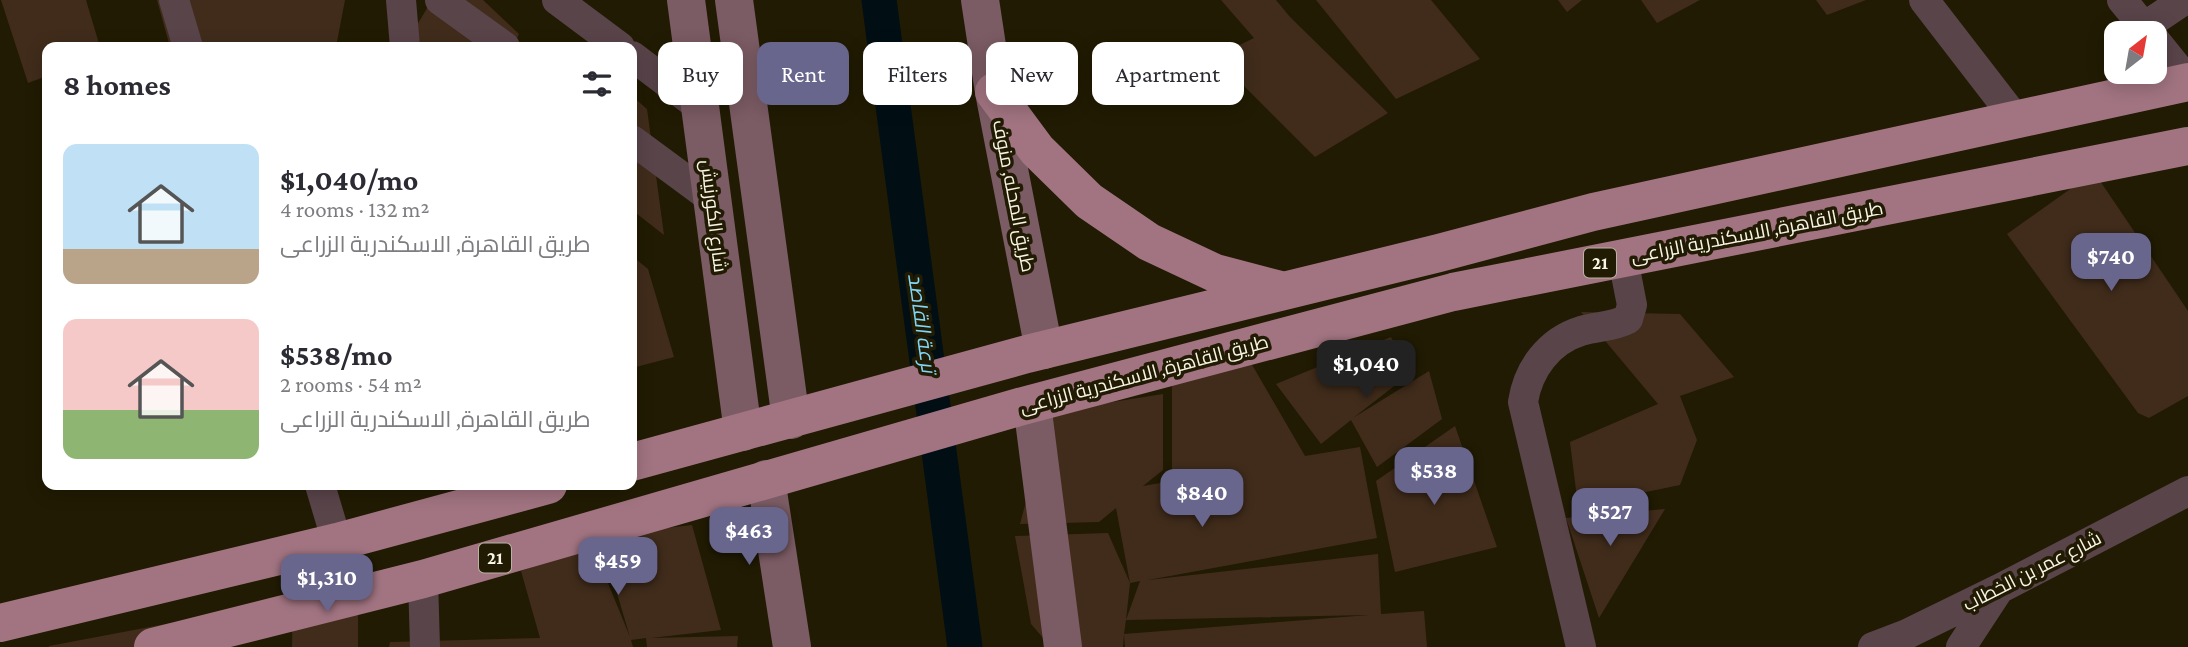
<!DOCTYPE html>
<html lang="en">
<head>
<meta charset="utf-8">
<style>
	body { margin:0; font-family:"Crimson Pro",Cairo,serif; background:#f2f2f3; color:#2b2b33; height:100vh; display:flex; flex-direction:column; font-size:26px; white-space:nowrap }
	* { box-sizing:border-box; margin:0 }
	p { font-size:23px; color:#7c7c81 }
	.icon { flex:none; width:38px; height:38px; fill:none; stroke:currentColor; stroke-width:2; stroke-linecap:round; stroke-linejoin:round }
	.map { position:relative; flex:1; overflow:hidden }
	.panel { position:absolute; left:42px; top:42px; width:595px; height:448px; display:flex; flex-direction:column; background:#fff; border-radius:14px; box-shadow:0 4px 18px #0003 }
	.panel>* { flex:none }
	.banner { position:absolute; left:658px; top:42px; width:665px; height:63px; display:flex; gap:14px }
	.needle { width:46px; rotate:31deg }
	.tools { position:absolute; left:2104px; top:21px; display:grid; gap:14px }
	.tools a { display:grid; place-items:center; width:63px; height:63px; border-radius:14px; background:#fff; box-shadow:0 4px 18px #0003; font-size:35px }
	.price { position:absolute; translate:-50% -60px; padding:0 16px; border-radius:14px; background:#68668c; color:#fff; font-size:23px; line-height:46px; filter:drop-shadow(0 2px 4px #0008) }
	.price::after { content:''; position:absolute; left:50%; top:42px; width:21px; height:16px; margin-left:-10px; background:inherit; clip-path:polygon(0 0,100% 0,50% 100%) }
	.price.selected { background:#222; color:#fff }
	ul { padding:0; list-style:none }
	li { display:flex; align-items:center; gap:21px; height:175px; padding:0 21px }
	li span { display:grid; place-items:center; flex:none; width:196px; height:140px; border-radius:14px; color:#555 }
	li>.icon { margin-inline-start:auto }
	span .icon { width:84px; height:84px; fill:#fffc; stroke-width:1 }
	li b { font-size:30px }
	h2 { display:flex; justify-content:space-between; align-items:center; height:84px; padding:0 21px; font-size:30px }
	.tag { padding:0 24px; border-radius:14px; background:#fff; box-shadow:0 4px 18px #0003; font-size:24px; line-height:63px }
	.tag.selected { background:#68668c; color:#fff }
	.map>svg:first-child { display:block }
</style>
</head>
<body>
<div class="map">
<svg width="2188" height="647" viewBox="0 0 2188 647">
	<rect width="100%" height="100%" fill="#211b03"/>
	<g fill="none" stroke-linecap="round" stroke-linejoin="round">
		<path stroke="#010f15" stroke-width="35" d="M 879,0 L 965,647"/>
	</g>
	<path fill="#412c1b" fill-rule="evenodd" d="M 1,0 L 86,0 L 100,47 L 47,47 L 47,76 L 28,83 Z
		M 157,0 L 345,0 L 336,47 L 170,47 Z
		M 432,0 L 483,0 L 519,34 L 513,47 L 408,47 L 405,45 Z
		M 1221,0 L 1276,0 L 1290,17 L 1388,113 L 1315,157 L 1215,57 L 1254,38 Z
		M 1316,0 L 1431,0 L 1480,59 L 1396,99 Z
		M 1558,0 L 1582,0 L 1567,12 Z
		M 1641,0 L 1700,0 L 1657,23 Z
		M 1816,0 L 1866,0 L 1827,15 Z
		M 632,96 L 647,109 L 664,235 L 632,210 Z
		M 2094,172 L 2188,311 L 2188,396 L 2149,418 L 2138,413 L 2007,234 Z
		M 632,256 L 648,269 L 674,357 L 632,368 Z
		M 1581,312 L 1680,314 L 1734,377 L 1680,396 L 1697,440 L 1680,485 L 1578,506 L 1570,442 L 1658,404 Z
		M 1391,337 L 1411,373 L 1353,418 L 1429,371 L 1442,419 L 1377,467 L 1351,420 L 1321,444 L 1276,384 Z
		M 1251,363 L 1305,456 L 1360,447 L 1377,538 L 1148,580 L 1378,554 L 1381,614 L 1424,611 L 1427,647 L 1125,647 L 1124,634 L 1123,647 L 1051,647 L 1031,624 L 1015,536 L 1108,533 L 1130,583 L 1126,620 L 1140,581 L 1130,583 L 1116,508 L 1099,522 L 1020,524 L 1050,412 L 1163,394 L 1163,470 L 1143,486 L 1172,481 L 1172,378 ZM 1369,615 L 1124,634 L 1126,620 Z
		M 1455,426 L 1497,547 L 1395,572 L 1376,481 Z
		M 1665,509 L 1599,618 L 1566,518 Z
		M 692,525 L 721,630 L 651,638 L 738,636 L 737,647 L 647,647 L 646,638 L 631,640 L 633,647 L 389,647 L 390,642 L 540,638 L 521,571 L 592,544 L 630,637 L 600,536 Z
		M 358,574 L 358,647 L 292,647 L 293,590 Z
		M 171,623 L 173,647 L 49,647 L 49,646 Z"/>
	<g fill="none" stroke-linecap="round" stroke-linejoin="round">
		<path stroke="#59444a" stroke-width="30" d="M 174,0 L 188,47
			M 401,0 L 405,47
			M 440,0 L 505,47
			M 557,0 L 620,47
			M 1924,0 L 2015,118
			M 2122,0 L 2149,33
			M 2144,27 L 2184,0
			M 2154,39 L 2188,81
			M 632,56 L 701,108
			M 632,140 L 712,199
			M 320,485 L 337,542
			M 423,579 L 425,647
			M 1581,647 L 1523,402 C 1528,369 1549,341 1581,331 C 1598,326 1613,327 1628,319 L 1632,305 L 1623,259
			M 1873,647 L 1907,634 L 1999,589 L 2188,491
			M 1961,647 L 1999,589"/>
		<path stroke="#7b5b64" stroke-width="38" d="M 686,0 L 743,432
			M 734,0 L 791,420
			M 980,0 L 994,92 L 1044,350
			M 1032,404 L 1063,647
			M 766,479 L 792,647"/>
		<path stroke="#a27482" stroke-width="38" d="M 994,92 L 1037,150 L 1089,201 L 1149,242 L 1215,273 L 1280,290
			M 632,462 L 1027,354 L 1439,253 L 1593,212 L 2188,82
			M 0,623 L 337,542 L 548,485
			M 153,647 L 423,579 L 1019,407 L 1453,292 L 2188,146"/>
	</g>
	<g text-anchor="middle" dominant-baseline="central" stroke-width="7" stroke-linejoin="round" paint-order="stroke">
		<g fill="#211b03" stroke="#b8b4a1" stroke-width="2">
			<rect x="1584" y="248.5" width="32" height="29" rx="5"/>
			<rect x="479" y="543.5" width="32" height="29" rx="5"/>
		</g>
		<g font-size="18" font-weight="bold" fill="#f8f5e5">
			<text x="1600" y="263">21</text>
			<text x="495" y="558">21</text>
		</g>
		<g font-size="19" fill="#f8f5e5" stroke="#211b03">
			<text transform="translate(1014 196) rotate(79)">طريق المحله, منوف</text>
			<text transform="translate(714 216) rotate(83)">شارع الكورنيش</text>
			<text transform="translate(1757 232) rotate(-11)">طريق القاهرة, الاسكندرية الزراعى</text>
			<text transform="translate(1144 374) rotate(-15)">طريق القاهرة, الاسكندرية الزراعى</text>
			<text transform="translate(2032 571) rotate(-27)">شارع عمر بن الخطاب</text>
		</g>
		<g font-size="21" font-style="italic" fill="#80d7f7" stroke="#211b03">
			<text transform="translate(922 323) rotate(82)">ترعة القاصد</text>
		</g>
	</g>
</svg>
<div class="tools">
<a><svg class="needle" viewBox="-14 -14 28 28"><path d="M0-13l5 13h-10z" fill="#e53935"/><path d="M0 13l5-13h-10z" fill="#7c7c81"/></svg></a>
</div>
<b class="price" style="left:2111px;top:293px">$740</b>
<b class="price selected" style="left:1366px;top:400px">$1,040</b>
<b class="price" style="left:1434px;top:507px">$538</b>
<b class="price" style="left:1202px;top:529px">$840</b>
<b class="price" style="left:1610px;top:548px">$527</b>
<b class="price" style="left:749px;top:567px">$463</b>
<b class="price" style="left:618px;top:597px">$459</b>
<b class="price" style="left:327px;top:614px">$1,310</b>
<div class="banner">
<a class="tag">Buy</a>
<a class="tag selected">Rent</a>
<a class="tag">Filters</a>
<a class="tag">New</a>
<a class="tag">Apartment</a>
</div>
<section class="panel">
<h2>8 homes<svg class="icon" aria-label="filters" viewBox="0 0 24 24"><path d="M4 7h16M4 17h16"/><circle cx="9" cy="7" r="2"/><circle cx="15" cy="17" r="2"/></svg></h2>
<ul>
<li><span style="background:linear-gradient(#bfe0f5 75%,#b9a48a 0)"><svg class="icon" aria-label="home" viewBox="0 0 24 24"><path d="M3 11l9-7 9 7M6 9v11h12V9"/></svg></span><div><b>$1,040/mo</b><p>4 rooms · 132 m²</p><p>طريق القاهرة, الاسكندرية الزراعى</p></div></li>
<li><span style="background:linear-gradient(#f6c9c9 65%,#8fb573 0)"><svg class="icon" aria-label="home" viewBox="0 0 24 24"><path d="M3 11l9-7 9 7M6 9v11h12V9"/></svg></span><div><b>$538/mo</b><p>2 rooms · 54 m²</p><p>طريق القاهرة, الاسكندرية الزراعى</p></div></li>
</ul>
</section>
</div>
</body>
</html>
